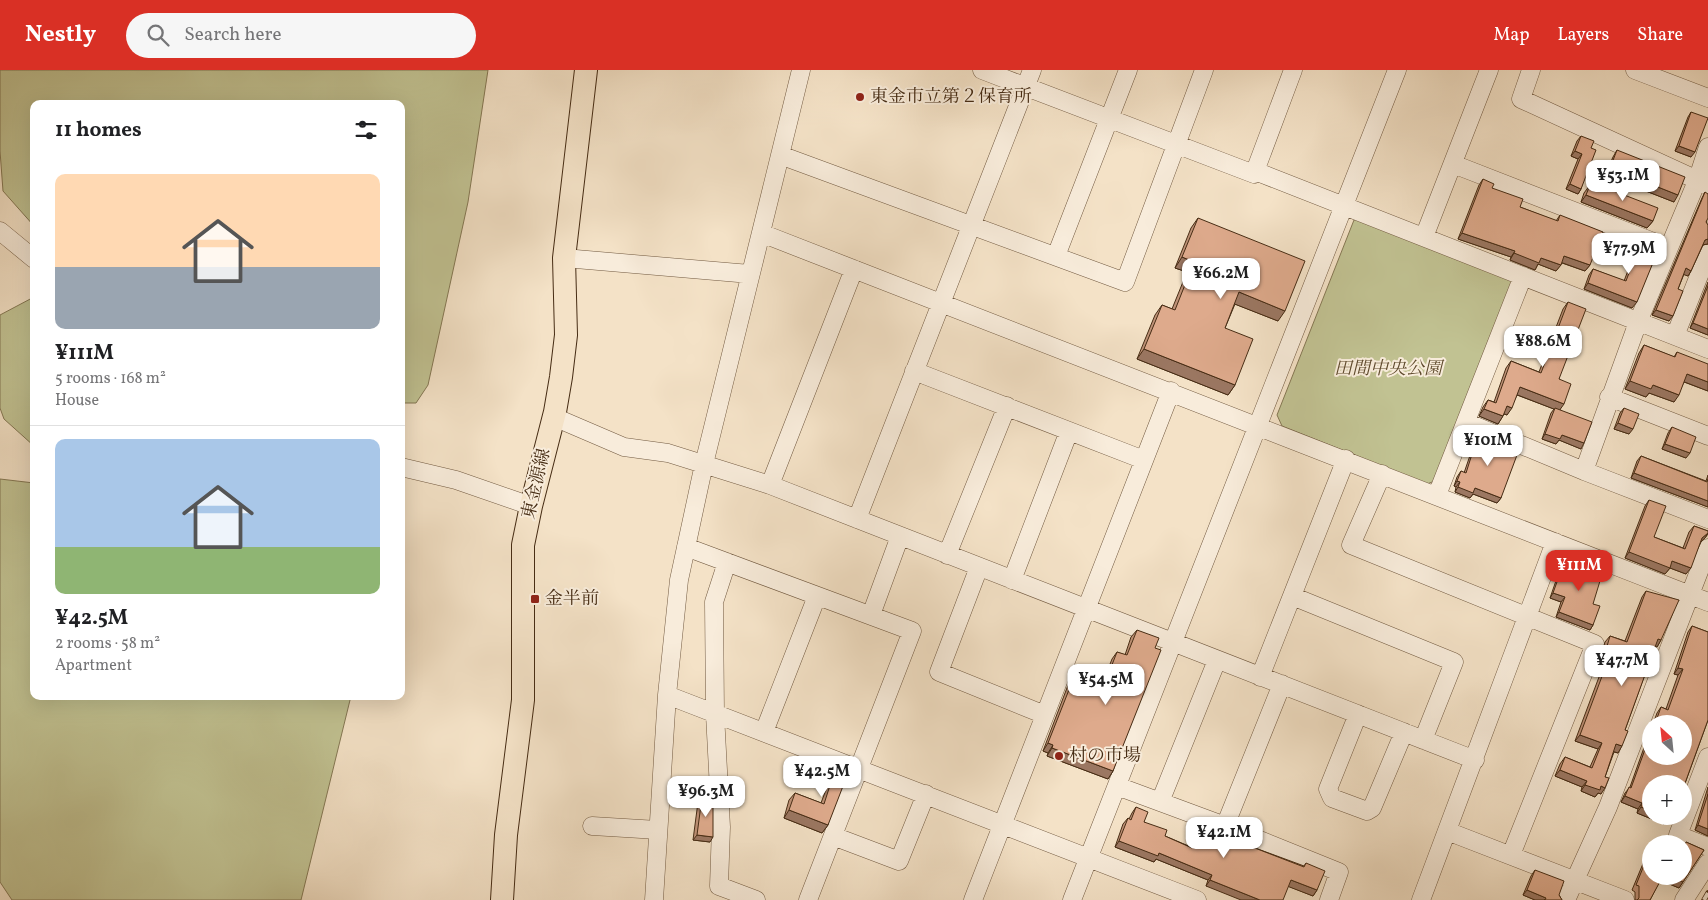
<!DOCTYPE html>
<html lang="en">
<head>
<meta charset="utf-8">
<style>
	body { margin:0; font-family:Vollkorn,"Noto Serif JP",serif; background:#f6f6f6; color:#202124; height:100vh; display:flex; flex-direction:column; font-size:19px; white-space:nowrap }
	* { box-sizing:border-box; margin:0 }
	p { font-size:16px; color:#757577 }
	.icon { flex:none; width:28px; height:28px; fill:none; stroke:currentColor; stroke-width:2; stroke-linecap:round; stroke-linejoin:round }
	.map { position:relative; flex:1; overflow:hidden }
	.details { position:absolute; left:30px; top:30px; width:375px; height:600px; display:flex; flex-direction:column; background:#fff; border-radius:10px; box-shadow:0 5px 20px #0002 }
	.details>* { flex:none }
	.needle { width:32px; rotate:333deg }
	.buttons { position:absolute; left:1642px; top:645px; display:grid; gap:10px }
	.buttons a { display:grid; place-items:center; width:50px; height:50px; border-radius:50%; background:#fff; box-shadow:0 5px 20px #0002; font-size:25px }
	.price { position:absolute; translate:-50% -42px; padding:0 11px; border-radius:10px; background:#fff; color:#222; font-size:16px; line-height:32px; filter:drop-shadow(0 1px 2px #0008) }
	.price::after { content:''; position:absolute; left:50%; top:30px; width:15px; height:11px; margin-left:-8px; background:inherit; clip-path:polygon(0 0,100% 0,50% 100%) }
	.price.on { background:#d93025; color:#fff }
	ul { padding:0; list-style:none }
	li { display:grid; align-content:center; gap:10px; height:265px; padding:0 25px }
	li+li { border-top:1px solid #e0e0e0 }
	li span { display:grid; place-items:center; height:155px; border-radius:10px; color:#555 }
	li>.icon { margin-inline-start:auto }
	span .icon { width:90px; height:90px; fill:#fffc; stroke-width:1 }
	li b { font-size:21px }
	h2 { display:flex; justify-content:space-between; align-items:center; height:60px; padding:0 25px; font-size:21px }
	header { display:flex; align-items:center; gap:30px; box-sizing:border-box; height:70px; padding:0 25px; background:#d93025; color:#fff }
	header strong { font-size:24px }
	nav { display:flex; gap:28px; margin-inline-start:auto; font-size:18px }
	.search { width:350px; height:45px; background:#f6f6f6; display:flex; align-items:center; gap:12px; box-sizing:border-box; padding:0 18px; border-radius:28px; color:#757577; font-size:19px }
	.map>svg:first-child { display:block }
</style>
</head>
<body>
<header>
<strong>Nestly</strong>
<div class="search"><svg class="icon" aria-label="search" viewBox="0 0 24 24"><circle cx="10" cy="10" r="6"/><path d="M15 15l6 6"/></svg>Search here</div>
<nav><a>Map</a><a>Layers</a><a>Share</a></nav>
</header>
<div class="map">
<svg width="1708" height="830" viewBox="0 0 1708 830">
	<rect width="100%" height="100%" fill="#f4e2c7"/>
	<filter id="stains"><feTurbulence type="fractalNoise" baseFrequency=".004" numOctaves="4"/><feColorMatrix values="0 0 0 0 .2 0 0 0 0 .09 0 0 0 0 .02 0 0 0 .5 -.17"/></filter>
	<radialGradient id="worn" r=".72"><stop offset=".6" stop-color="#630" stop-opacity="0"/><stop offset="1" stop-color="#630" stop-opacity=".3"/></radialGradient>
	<path fill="#c1c292" stroke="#847753" d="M 0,0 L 488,0 L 468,132 L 428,315 L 416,333 L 401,333 L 401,34 L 34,34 L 34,156 L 3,121 L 0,81 Z
		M 1360,148 L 1510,205 L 1514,214 L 1437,410 L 1427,414 L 1282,356 L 1277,345 L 1354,150 Z
		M 34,227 L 34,376 L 4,349 L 0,338 L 0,245 Z
		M 0,409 L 34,413 L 34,626 L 351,626 L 301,830 L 12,830 L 0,812 Z"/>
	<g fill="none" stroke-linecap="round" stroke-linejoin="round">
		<defs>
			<path id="minor" d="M 982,0 L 1254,104 L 1293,0
				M 1531,0 L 1521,29 L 1708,115
				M 1635,0 L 1708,28
				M 780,85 L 1125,212 L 1204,0
				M 1453,94 L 1669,178
				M 1255,101 L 1708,279
				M 0,161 L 34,189
				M 761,163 L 1708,532
				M 1424,167 L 1489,0
				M 1056,186 L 1128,0
				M 564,188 L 750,204
				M 1675,266 L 1708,183
				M 914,301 L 1144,390
				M 1609,327 L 1708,366
				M 554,347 L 624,377 L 668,383 L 770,415 L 1475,690
				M 1466,352 L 1584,401 L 1708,449
				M 401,397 L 456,410 L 531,436
				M 1584,401 L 1638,252 L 1697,111 L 1708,77
				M 1382,404 L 1351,475 L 1595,574 L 1511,785
				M 770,415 L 854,199
				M 1437,425 L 1523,206
				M 857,449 L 1032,0
				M 686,477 L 912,561 L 808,830
				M 947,485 L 1007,336
				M 727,492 L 714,532 L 715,644 L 721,757 L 719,816 L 756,830
				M 979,497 L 939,602 L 1045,645
				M 1012,510 L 1069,361
				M 1292,526 L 1454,592 L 1423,670
				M 871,545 L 900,466
				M 1260,607 L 1346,389
				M 667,625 L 1197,830
				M 1358,644 L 1328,719 L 1332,728 L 1367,741 L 1372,738 L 1404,662
				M 764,662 L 817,526
				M 1708,687 L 1678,765 L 1708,777
				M 1117,716 L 1225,756 L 1339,802 L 1329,830
				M 1160,732 L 1217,590
				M 592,756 L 658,760
				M 1225,756 L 1282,614
				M 1447,761 L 1625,830
				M 833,766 L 899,791 L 926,724
				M 654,830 L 667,625 L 679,510 L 704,394 L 801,0
				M 973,830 L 1171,321
				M 1072,830 L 1397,0
				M 1421,830 L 1555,472
				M 1566,830 L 1608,737 L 1708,478
				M 1684,830 L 1708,793"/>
			<path id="major" d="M 502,830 L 506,765 L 523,630 L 523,475 L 531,436 L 555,342 L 561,307 L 566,265 L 564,188 L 586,0"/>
		</defs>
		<use href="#minor" stroke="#725a41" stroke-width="19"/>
		<use href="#major" stroke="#462c14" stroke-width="24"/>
		<use href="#minor" stroke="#f8ecdb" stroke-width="18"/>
		<use href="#major" stroke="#f4e2c7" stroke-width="22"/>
		<defs>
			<path id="rail" d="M 1704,830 L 1708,823"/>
		</defs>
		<use href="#rail" stroke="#462c14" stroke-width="5.5"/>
		<use href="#rail" stroke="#f8ecdb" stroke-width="4" stroke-dasharray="11" stroke-linecap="butt"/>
	</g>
	<path fill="#bf9278" stroke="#462c14" d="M 1691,42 L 1691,87 L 1675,81 L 1688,47 Z
		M 1581,66 L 1591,78 L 1581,119 L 1578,124 L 1566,119 L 1578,89 L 1571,86 L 1577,71 Z
		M 1617,80 L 1674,132 L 1605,105 L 1613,87 Z
		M 1483,109 L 1492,118 L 1520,137 L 1556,151 L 1560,145 L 1590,195 L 1585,201 L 1562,193 L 1556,201 L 1538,194 L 1535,200 L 1510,190 L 1511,187 L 1458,169 L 1479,115 Z
		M 1590,115 L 1605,121 L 1606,118 L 1653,151 L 1647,158 L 1581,132 L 1584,123 Z
		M 1705,122 L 1708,174 L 1703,175 L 1691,201 L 1688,206 L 1684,204 L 1678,219 L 1669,251 L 1652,245 L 1702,128 Z
		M 1198,148 L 1278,251 L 1235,234 L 1225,258 L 1235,315 L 1228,325 L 1137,289 L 1155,245 L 1162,235 L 1172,239 L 1187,202 L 1175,198 L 1191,158 Z
		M 1641,171 L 1632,238 L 1584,219 L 1589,205 L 1593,199 L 1624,211 L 1637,177 Z
		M 1708,212 L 1708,265 L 1690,258 Z
		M 1568,232 L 1559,309 L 1560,340 L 1581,379 L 1559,370 L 1556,374 L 1542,369 L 1551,343 L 1554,339 L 1517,325 L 1507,345 L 1504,344 L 1498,354 L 1479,346 L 1483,337 L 1488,330 L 1494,332 L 1506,298 L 1511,291 L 1539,302 L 1563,239 Z
		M 1644,275 L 1674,287 L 1677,282 L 1708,321 L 1684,312 L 1674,332 L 1649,323 L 1646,327 L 1625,319 L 1639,283 Z
		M 1624,338 L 1629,364 L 1614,359 L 1620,343 Z
		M 1672,357 L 1686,388 L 1662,379 L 1668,363 Z
		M 1479,362 L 1501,378 L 1501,428 L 1497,433 L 1473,424 L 1470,428 L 1455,422 L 1456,417 L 1454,416 L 1457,407 L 1461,401 L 1464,403 L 1476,368 Z
		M 1641,386 L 1706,411 L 1708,405 L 1708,437 L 1631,408 L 1637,391 Z
		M 1649,430 L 1654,467 L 1683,478 L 1689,462 L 1694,456 L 1708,461 L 1708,464 L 1705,468 L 1701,472 L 1686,504 L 1670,498 L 1665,504 L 1625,488 L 1645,436 Z
		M 1567,492 L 1590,500 L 1592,497 L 1593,555 L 1590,560 L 1556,547 L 1561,532 L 1550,528 L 1559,502 L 1562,498 L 1564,498 Z
		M 1646,521 L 1661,570 L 1657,577 L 1655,576 L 1625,660 L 1618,683 L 1614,682 L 1605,707 L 1601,724 L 1598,723 L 1595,727 L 1581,721 L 1582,717 L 1555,706 L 1560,694 L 1565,687 L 1590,697 L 1598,679 L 1575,671 L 1605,591 L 1600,589 L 1605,572 L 1610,566 L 1625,571 L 1642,527 Z
		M 1692,556 L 1708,562 L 1708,650 L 1684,716 L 1684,714 L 1651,714 L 1651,746 L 1669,746 L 1664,754 L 1637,743 L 1638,739 L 1621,732 L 1625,723 L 1630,717 L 1651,658 L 1651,686 L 1684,686 L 1684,654 L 1653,654 L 1657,643 L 1661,637 L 1666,639 L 1678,605 L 1674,604 L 1688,562 Z
		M 1137,560 L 1155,578 L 1113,701 L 1108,709 L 1047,686 L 1048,683 L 1043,681 L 1070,610 L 1076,602 L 1099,611 L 1105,607 L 1112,589 L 1117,582 L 1125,585 L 1131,567 Z
		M 839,693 L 828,755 L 822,763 L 784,748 L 789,730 L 795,723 L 821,733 L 827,717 L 823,715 L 828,704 L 833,696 L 837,697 Z
		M 1708,717 L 1708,766 L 1695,760 Z
		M 702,727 L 710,772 L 693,770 L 698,732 Z
		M 1136,737 L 1144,752 L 1165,766 L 1191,777 L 1198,757 L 1202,752 L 1220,764 L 1247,775 L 1304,796 L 1306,793 L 1317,820 L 1313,826 L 1288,816 L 1206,816 L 1208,810 L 1156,789 L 1154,792 L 1115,777 L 1123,754 L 1128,748 L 1129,749 L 1132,743 Z
		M 1686,772 L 1704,780 L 1679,818 L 1660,810 L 1650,830 L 1635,830 L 1635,822 L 1632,820 L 1647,784 L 1651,778 L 1651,806 L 1684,806 L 1684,775 Z
		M 1535,800 L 1559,825 L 1562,830 L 1535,830 L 1523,825 L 1531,806 Z"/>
	<path fill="#9b7762" stroke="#462c14" d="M 1679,76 L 1695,82 L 1691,87 L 1675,81 Z
		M 1575,81 L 1582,84 L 1578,89 L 1571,86 Z
		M 1610,98 L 1678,125 L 1674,132 L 1605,105 Z
		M 1570,114 L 1581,119 L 1578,124 L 1566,119 Z
		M 1586,125 L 1653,151 L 1647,158 L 1581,132 Z
		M 1462,163 L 1515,181 L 1511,187 L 1458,169 Z
		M 1708,169 L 1708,174 L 1701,175 L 1705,170 Z
		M 1514,183 L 1541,188 L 1561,195 L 1556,201 L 1538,194 L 1535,200 L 1510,190 Z
		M 1564,186 L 1590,195 L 1585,201 L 1560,192 Z
		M 1182,187 L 1194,192 L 1187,202 L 1175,198 Z
		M 1686,198 L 1691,201 L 1688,206 L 1682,204 Z
		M 1588,213 L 1637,232 L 1632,238 L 1584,219 Z
		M 1239,222 L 1285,241 L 1278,251 L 1232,233 Z
		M 1656,240 L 1673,246 L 1669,251 L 1652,245 Z
		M 1693,253 L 1708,259 L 1708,265 L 1690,258 Z
		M 1144,279 L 1235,315 L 1228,325 L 1137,289 Z
		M 1687,304 L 1708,312 L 1708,321 L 1682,311 Z
		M 1630,311 L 1653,315 L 1679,325 L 1674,332 L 1649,323 L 1646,327 L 1625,319 Z
		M 1520,317 L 1564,334 L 1559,341 L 1515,324 Z
		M 1507,336 L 1512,338 L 1507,345 L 1502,343 Z
		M 1484,339 L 1503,346 L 1498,354 L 1479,346 Z
		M 1618,353 L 1633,359 L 1629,364 L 1614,359 Z
		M 1545,364 L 1562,365 L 1584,373 L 1581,379 L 1559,370 L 1556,374 L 1542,369 Z
		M 1665,374 L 1690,383 L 1686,388 L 1662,379 Z
		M 1634,403 L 1708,431 L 1708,437 L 1631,408 Z
		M 1457,411 L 1460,412 L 1456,417 L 1454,416 Z
		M 1458,417 L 1475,418 L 1501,428 L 1497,433 L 1473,424 L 1470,428 L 1455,422 Z
		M 1708,463 L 1705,468 L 1698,474 L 1702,468 Z
		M 1629,482 L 1672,491 L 1691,498 L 1686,504 L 1670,498 L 1665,504 L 1625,488 Z
		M 1553,523 L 1565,527 L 1561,532 L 1550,528 Z
		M 1559,542 L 1593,555 L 1590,560 L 1556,547 Z
		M 1658,569 L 1661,570 L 1657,577 L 1654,576 Z
		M 1605,583 L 1610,585 L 1605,591 L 1600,589 Z
		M 1678,598 L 1683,599 L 1678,605 L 1674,604 Z
		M 1580,665 L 1602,673 L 1598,679 L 1575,671 Z
		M 1048,673 L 1053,675 L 1048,683 L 1043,681 Z
		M 1616,674 L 1622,676 L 1618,683 L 1612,681 Z
		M 1052,678 L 1113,701 L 1108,709 L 1047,686 Z
		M 1560,700 L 1587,711 L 1582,717 L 1555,706 Z
		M 1585,715 L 1601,716 L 1605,718 L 1601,724 L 1598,723 L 1595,727 L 1581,721 Z
		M 1625,726 L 1642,733 L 1638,739 L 1621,732 Z
		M 1641,737 L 1651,741 L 1651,746 L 1665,746 L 1668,748 L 1664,754 L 1637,743 Z
		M 789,740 L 828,755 L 822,763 L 784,748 Z
		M 1698,755 L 1708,759 L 1708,766 L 1695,760 Z
		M 697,765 L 713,767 L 710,772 L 693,770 Z
		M 1119,771 L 1159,783 L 1212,805 L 1208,810 L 1156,789 L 1154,792 L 1115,777 Z
		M 1662,806 L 1670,806 L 1683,812 L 1679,818 L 1660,810 Z
		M 1210,810 L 1260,830 L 1241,830 L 1206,816 Z
		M 1291,810 L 1317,820 L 1313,826 L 1287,816 Z
		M 1527,820 L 1546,828 L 1544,830 L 1535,830 L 1523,825 Z"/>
	<path fill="#deaa8c" stroke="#462c14" d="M 1691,42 L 1708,48 L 1695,82 L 1679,76 Z
		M 1581,66 L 1594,71 L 1591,78 L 1596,80 L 1581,119 L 1570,114 L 1582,84 L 1575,81 Z
		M 1617,80 L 1685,107 L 1678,125 L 1610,98 Z
		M 1483,109 L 1494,114 L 1492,118 L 1523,129 L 1520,137 L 1558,151 L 1560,145 L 1603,162 L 1590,195 L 1564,186 L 1561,195 L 1541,188 L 1539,193 L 1514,183 L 1515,181 L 1462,163 Z
		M 1590,115 L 1605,121 L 1606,118 L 1658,138 L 1653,151 L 1586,125 Z
		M 1705,122 L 1708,124 L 1708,148 L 1706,152 L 1708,155 L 1708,169 L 1705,170 L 1691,201 L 1686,198 L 1678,219 L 1683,221 L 1673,246 L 1656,240 Z
		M 1198,148 L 1305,191 L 1285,241 L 1239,222 L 1225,258 L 1253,269 L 1235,315 L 1144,279 L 1162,235 L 1175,240 L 1194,192 L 1182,187 Z
		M 1641,171 L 1659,178 L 1637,232 L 1588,213 L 1593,199 L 1626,211 Z
		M 1708,216 L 1708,259 L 1693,253 Z
		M 1568,232 L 1586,239 L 1559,309 L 1571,314 L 1564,334 L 1520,317 L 1512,338 L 1507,336 L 1503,346 L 1484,339 L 1488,330 L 1496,333 L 1511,291 L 1541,303 Z
		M 1644,275 L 1675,287 L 1677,282 L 1708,294 L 1708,312 L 1687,304 L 1679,325 L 1653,315 L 1651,319 L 1630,311 Z
		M 1555,338 L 1592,352 L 1584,373 L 1562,365 L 1560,369 L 1545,364 Z
		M 1624,338 L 1639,344 L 1633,359 L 1618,353 Z
		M 1672,357 L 1696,367 L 1690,383 L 1665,374 Z
		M 1479,362 L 1503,372 L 1501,378 L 1517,385 L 1501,428 L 1475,418 L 1473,423 L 1458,417 L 1460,412 L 1457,411 L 1461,401 L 1466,403 Z
		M 1641,386 L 1707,412 L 1708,409 L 1708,431 L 1634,403 Z
		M 1649,430 L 1666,436 L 1654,467 L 1685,479 L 1694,456 L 1708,461 L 1708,463 L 1702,468 L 1691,498 L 1672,491 L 1670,498 L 1629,482 Z
		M 1567,492 L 1591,500 L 1592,497 L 1603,501 L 1593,534 L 1600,536 L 1593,555 L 1559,542 L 1565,527 L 1553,523 L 1562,498 L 1565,499 Z
		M 1646,521 L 1679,530 L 1661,570 L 1658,569 L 1650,591 L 1625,660 L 1628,661 L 1622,676 L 1616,674 L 1605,707 L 1609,708 L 1605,718 L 1601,716 L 1600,720 L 1585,715 L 1587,711 L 1560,700 L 1565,687 L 1592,698 L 1602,673 L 1580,665 L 1610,585 L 1605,583 L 1610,566 L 1627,572 Z
		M 1692,556 L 1708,562 L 1708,650 L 1684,716 L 1684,714 L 1651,714 L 1651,741 L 1641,737 L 1642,733 L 1625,726 L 1629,717 L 1631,718 L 1651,663 L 1651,686 L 1684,686 L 1684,654 L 1655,654 L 1661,637 L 1668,640 L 1683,599 L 1678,598 Z
		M 1137,560 L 1159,568 L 1155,578 L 1161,580 L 1113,701 L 1052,678 L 1053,675 L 1048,673 L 1076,602 L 1099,611 L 1108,605 L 1117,582 L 1127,585 Z
		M 839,693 L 850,698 L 828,755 L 789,740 L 795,723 L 824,734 L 832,709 L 828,708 L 833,696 L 838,697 Z
		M 1708,724 L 1708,759 L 1698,755 Z
		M 702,727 L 713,728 L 713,767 L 697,765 Z
		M 1136,737 L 1148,742 L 1144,752 L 1167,760 L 1165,766 L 1192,778 L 1202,752 L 1222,759 L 1220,764 L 1247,775 L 1304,797 L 1306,793 L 1325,801 L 1317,820 L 1291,810 L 1283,830 L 1260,830 L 1210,810 L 1212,805 L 1159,783 L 1158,786 L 1119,771 L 1128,748 L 1131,750 Z
		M 1686,772 L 1704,780 L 1683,812 L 1670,806 L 1684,806 L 1684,777 Z
		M 1651,778 L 1651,806 L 1663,806 L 1650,830 L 1637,830 L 1639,828 L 1639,816 L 1636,815 Z
		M 1535,800 L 1564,811 L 1559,825 L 1562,830 L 1545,830 L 1546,828 L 1527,820 Z"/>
	<g fill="#8f2418" stroke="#f8ecdb" stroke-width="2">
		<circle cx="860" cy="27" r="5"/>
		<rect x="530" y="524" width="10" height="10" rx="2.5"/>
		<circle cx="1059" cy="686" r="5"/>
	</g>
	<g text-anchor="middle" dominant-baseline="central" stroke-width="4" stroke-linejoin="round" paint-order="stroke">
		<g font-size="18" fill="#462c14" stroke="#f8ecdb" text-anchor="start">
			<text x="870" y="27">東金市立第２保育所</text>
			<text x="545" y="529">金半前</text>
			<text x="1069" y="686">村の市場</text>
		</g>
		<g font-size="18" font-style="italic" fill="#5f4a2d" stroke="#f8ecdb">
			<text x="1388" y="299">田間中央公園</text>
		</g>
		<g font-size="18" fill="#462c14" stroke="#f8ecdb">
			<text transform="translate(537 414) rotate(-77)">東金源線</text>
		</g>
	</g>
	<rect width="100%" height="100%" filter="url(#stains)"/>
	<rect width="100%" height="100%" fill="url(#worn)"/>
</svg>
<div class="buttons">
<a><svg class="needle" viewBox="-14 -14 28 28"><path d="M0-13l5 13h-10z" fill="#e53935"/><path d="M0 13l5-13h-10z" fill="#757577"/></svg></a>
<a>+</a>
<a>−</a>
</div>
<b class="price" style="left:1623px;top:132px">¥53.1M</b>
<b class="price" style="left:1629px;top:205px">¥77.9M</b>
<b class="price" style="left:1221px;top:230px">¥66.2M</b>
<b class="price" style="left:1543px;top:298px">¥88.6M</b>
<b class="price" style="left:1488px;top:397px">¥101M</b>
<b class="price on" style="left:1579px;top:522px">¥111M</b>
<b class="price" style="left:1622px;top:617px">¥47.7M</b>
<b class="price" style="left:1106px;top:636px">¥54.5M</b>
<b class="price" style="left:822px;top:728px">¥42.5M</b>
<b class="price" style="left:706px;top:748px">¥96.3M</b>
<b class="price" style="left:1224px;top:789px">¥42.1M</b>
<section class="details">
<h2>11 homes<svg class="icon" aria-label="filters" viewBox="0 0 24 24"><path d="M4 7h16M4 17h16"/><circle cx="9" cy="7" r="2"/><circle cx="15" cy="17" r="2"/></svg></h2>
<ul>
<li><span style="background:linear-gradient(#ffd9b3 60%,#9aa5b1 0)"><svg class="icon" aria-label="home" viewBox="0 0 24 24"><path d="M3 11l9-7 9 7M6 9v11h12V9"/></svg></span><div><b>¥111M</b><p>5 rooms · 168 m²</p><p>House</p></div></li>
<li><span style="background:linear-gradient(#a9c7e8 70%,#8fb573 0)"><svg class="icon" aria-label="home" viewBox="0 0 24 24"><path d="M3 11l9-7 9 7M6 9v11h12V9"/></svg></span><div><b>¥42.5M</b><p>2 rooms · 58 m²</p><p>Apartment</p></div></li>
</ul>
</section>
</div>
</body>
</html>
